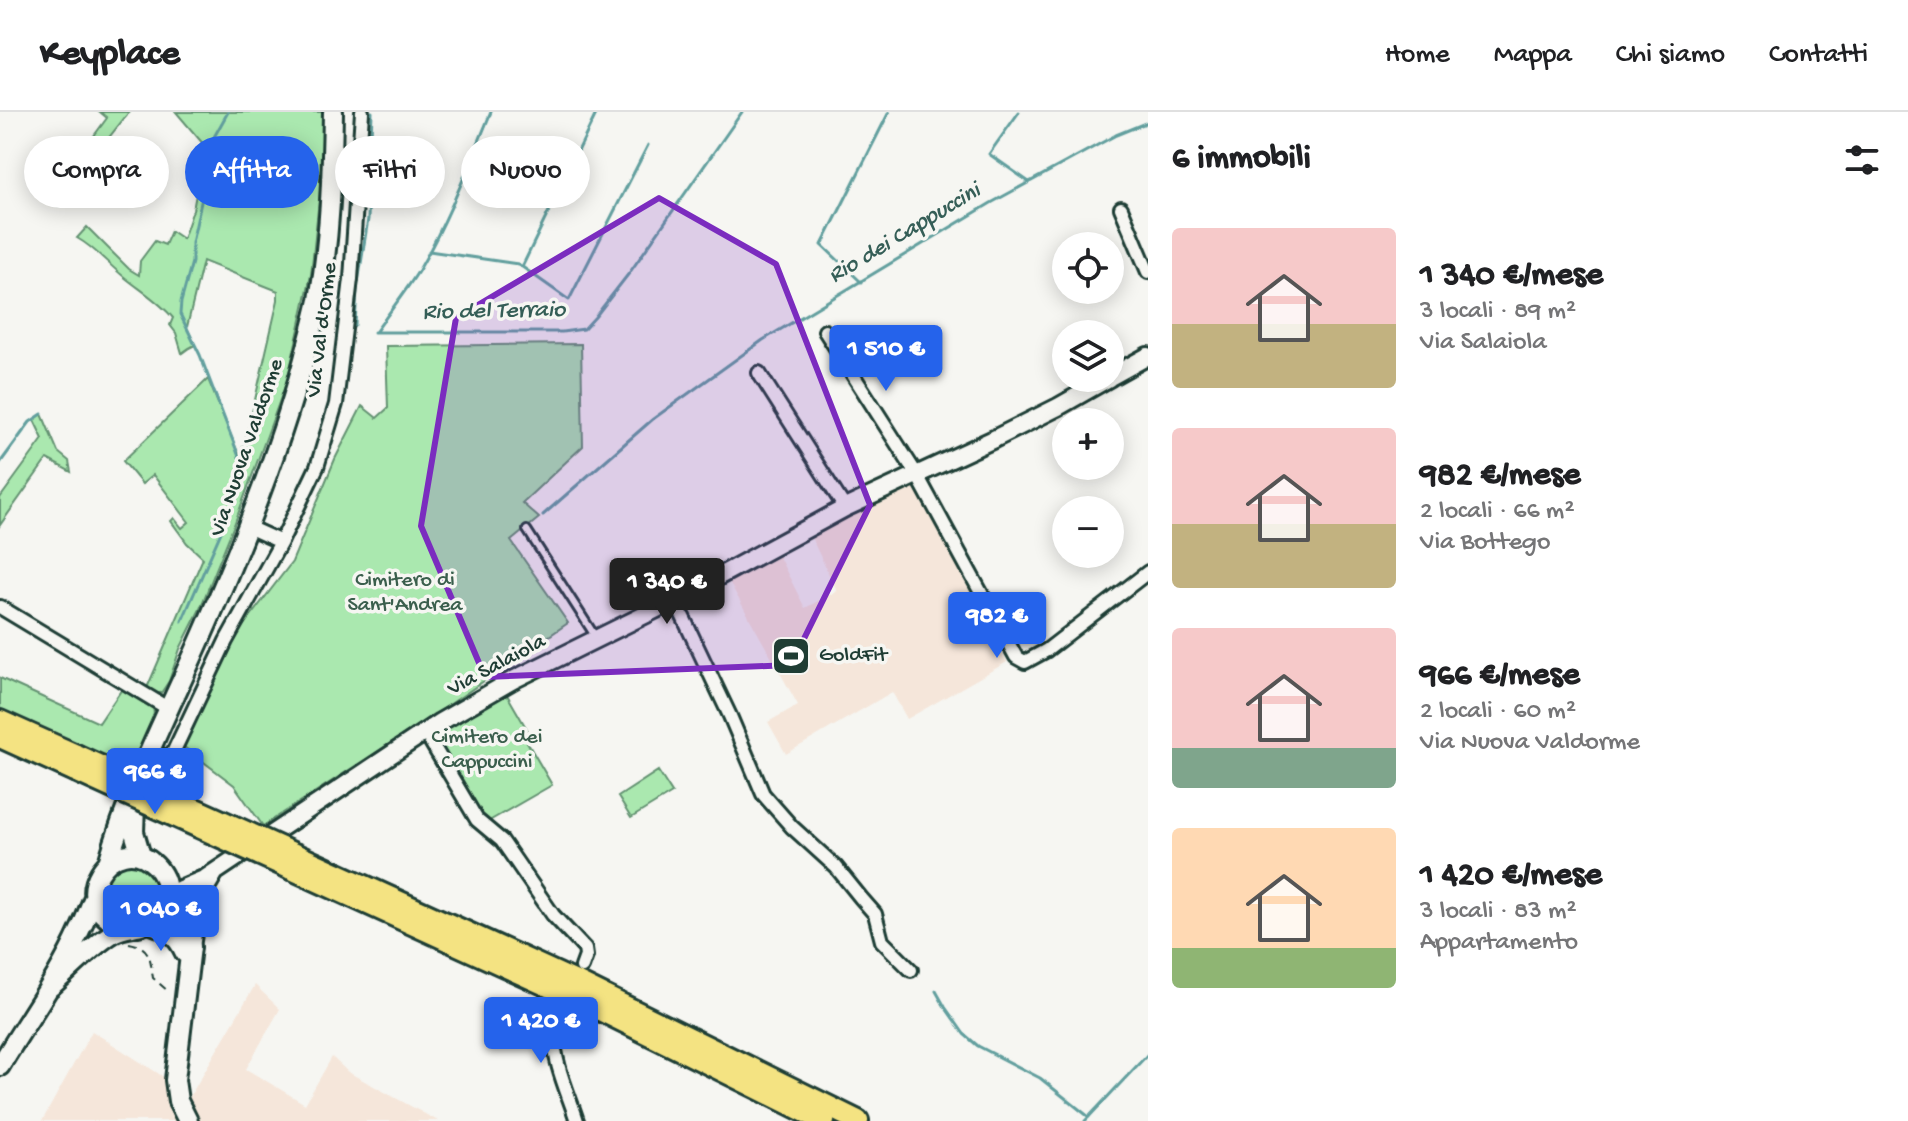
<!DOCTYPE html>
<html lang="it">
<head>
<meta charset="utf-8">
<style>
	body { margin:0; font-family:"Gochi Hand",sans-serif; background:#f6f6f6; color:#202124; height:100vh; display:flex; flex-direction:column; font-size:30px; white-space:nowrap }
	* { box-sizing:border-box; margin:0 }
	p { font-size:26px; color:#757577 }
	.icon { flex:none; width:44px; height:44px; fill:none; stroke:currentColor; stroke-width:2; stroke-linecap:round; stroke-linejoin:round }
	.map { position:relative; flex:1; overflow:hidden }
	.panel { display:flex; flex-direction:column; background:#fff; width:760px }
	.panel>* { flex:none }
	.hud { position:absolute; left:24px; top:24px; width:760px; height:72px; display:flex; gap:16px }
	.tools { position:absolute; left:1052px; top:120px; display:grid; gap:16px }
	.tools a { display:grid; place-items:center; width:72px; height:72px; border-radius:50%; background:#fff; box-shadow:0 4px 20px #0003; font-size:40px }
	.price { position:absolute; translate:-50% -68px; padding:0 18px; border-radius:8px; background:#2563eb; color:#fff; font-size:26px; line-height:52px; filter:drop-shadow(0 2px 4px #0008) }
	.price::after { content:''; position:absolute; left:50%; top:48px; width:24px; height:18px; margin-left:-12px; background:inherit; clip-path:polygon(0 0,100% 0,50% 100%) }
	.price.current { background:#222; color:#fff }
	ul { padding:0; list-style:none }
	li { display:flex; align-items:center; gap:24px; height:200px; padding:0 24px }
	li span { display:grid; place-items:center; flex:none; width:224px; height:160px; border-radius:8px; color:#555 }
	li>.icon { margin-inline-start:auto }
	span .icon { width:96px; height:96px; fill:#fffc; stroke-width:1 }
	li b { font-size:34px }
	h2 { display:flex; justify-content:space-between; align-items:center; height:96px; padding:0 24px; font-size:34px }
	.tag { padding:0 28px; border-radius:36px; background:#fff; box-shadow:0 4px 20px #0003; font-size:28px; line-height:72px }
	.tag.current { background:#2563eb; color:#fff }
	header { display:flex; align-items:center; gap:48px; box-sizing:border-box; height:112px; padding:0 40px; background:#fff; border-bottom:2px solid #e0e0e0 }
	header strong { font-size:38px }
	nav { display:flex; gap:44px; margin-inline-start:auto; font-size:28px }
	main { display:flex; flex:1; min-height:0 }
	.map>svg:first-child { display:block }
</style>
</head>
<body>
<header>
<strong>Keyplace</strong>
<nav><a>Home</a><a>Mappa</a><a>Chi siamo</a><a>Contatti</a></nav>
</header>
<main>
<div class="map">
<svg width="1148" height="1009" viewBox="0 0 1148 1009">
	<rect width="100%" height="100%" fill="#f6f6f2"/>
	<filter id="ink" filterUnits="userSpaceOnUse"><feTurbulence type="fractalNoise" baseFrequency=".0125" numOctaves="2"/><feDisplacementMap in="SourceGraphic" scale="16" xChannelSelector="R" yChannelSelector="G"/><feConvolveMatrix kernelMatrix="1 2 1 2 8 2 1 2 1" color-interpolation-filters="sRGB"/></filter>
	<g filter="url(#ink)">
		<path fill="#f5e6da" d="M 913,370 L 1007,550 L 907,607 L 892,580 L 786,642 L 768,610 L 798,593 L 727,466 L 777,441 L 805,496 L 837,479 L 810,423 Z
			M 255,873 L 280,897 L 246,957 L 305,992 L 332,945 L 348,960 L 438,1009 L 42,1009 L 92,919 L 167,967 L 179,1003 Z"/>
		<path fill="#aae8af" stroke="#649272" stroke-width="2" d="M 100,0 L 129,0 L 59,89 L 64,94 L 56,94 L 49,85 L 107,6 Z
			M 176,0 L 324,0 L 323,50 L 311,163 L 288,266 L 234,413 L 200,497 L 180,537 L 169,569 L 161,581 L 154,581 L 147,576 L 203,446 L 187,431 L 171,409 L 174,406 L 182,416 L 189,410 L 153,363 L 142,372 L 123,349 L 208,267 L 239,343 L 245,331 L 278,188 L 278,179 L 203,149 L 187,215 L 195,233 L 189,236 L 182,241 L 176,221 L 170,213 L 173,206 C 159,189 140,178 123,164 C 107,151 95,136 77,126 L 87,115 L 129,157 L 139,163 L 140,149 L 155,129 L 165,133 L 171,119 L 183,127 L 193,98 L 205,34 Z
			M 581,232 L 583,334 L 522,391 L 539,406 L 511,429 L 568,511 L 449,593 L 263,714 L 234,673 L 180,632 L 230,531 L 292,450 L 335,347 L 362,294 L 377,306 L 388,296 L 386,234 Z
			M 42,302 L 58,340 L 69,349 L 71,360 L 47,347 L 0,413 L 0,386 L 43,327 L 34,308 Z
			M 0,566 L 99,611 L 126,571 L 153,591 L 154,605 L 129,658 L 0,600 Z
			M 506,581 L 528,619 L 523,623 L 552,673 L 484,712 L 433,623 Z
			M 658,659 L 672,681 L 631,706 L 618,685 Z
			M103 779a28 28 0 1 1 56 0a28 28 0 1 1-56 0Z"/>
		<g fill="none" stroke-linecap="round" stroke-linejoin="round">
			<path stroke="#629f9e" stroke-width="3" d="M 1019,0 L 989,42 L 1029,70
				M 429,139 L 518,152 L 569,188 L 648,33
				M 522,155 L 597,0
				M 861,170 L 822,133 L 889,0
				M 376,219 C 390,199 406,179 419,158 C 448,108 469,53 491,0
				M 374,220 L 562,220 L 584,217 L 595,205 L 630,160 L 742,0
				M 348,221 L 355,213 L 357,177 L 368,107 L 372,0
				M 0,351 L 30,310 L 42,302
				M 543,403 L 653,307 L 763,228 L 991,91 L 1116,23 L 1148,10
				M 182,509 L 246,363 L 200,243 L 180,202 L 181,190 L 192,150 L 192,131 L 205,72 L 209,34 L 228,0
				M 936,879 L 945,895 L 964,922 L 978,934 L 1040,966 L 1089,1005
				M 1085,1009 L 1148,942"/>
			<defs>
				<path id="service" d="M 527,418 L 595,524"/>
				<path id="minor" d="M 1121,96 L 1148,160
					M 825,219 L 917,363 L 1016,545 L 1025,550 L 1047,538 L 1148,460
					M 759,261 L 845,396
					M 248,415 L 281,430
					M 675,488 L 730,604 L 763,682 L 792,715 L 836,755 L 861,786 L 875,802 L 882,829 L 911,858
					M 0,495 L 169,597
					M 425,620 L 477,708 L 502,729 L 553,803 L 585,837 L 586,844 L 582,855
					M 150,641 L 171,645 L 226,529 L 281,430 L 317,355 L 336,292 L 351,167 L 362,0
					M 562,898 C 559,906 555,914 554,922 C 553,950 569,983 577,1009"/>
				<path id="tertiary" d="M 1110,265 L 1148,244
					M 166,787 L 180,777 L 206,766 L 440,610 L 513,568 L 675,488 L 845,396 L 994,327 L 1058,295 L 1109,266
					M 191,835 L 198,789 L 214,762"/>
				<path id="secondary" d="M 135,692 L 134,720 L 141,744
					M 108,751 C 133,663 178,582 213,498 C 248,417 281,333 304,247 C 309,227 315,207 319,188 C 330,125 332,63 333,0
					M 165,791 C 173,807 187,817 191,835 L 175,968 L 178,989 L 188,1009
					M 147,811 C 166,816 177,823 185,841
					M 48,877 C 69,859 89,836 113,821 C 127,813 141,817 153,807 C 161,801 166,791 167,781 C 167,770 163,761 155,753 C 114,713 59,794 125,815
					M 0,954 C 27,908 59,865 80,818 C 86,806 90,794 95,783"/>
				<path id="trunk" d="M 0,609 L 76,643
					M 0,625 L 75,659
					M 297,743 L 578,871 L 858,1009
					M 289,756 L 592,894 L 824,1009"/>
			</defs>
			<use href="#service" stroke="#1f3d34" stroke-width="12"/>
			<use href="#minor" stroke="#1f3d34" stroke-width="18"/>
			<use href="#tertiary" stroke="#1f3d34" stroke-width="22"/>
			<use href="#secondary" stroke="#1f3d34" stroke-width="24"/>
			<use href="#trunk" stroke="#1f3d34" stroke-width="26"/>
			<path stroke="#1f3d34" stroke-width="2" stroke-dasharray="8 6" stroke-linecap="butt" d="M 129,831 C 152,835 150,848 153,866 L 169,880"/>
			<use href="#service" stroke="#f6f6f2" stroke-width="6"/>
			<use href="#minor" stroke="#f6f6f2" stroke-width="12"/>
			<use href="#tertiary" stroke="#f6f6f2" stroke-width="16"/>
			<use href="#secondary" stroke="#f6f6f2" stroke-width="18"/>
			<use href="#trunk" stroke="#f4e382" stroke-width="20"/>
			<defs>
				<path id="trunk-bridge" d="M 76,643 L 297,743
					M 75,659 L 289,756"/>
			</defs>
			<use href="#trunk-bridge" stroke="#1f3d34" stroke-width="26" stroke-linecap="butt"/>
			<use href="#trunk-bridge" stroke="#f4e382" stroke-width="20"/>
		</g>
	</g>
	<path fill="#7b2cbf" fill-opacity="0.2" stroke="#7b2cbf" stroke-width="6" stroke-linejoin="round" d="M 659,86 L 776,152 L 870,393 L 791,553 L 485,565 L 421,414 L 456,206 Z"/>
	<defs>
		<symbol id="stadium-square" viewBox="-11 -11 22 22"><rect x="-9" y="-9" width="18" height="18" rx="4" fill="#1f3d34" stroke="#f6f6f2"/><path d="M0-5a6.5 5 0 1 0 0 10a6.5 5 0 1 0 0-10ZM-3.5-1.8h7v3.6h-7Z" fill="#fff"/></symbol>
	</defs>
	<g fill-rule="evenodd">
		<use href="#stadium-square" x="769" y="522" width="44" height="44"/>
	</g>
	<g text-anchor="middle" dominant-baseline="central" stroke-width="7" stroke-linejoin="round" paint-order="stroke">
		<g font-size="22" fill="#1f3d34" stroke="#f6f6f2">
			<text transform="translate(323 218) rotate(-83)">Via Val d'Orme</text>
			<text transform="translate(248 336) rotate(-71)">Via Nuova Valdorme</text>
			<text transform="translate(497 554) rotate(-28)">Via Salaiola</text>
		</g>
		<g font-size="22" fill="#3b5f4d" stroke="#f6f6f2">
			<text x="405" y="469">Cimitero di<tspan x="405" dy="25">Sant'Andrea</tspan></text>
			<text x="487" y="626">Cimitero dei<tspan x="487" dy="25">Cappuccini</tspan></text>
		</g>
		<g font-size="22" fill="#1f3d34" stroke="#f6f6f2" text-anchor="start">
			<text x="819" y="544">GoldFit</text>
		</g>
		<g font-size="24" font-style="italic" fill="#355e57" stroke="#f6f6f2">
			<text transform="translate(905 122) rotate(-31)">Rio dei Cappuccini</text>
			<text transform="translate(494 200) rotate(-1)">Rio del Terraio</text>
		</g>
	</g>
</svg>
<div class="tools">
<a><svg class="icon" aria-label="locate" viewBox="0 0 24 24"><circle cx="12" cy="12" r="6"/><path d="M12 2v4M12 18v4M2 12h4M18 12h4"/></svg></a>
<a><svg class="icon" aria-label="layers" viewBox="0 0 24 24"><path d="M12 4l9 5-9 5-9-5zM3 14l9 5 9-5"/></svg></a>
<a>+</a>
<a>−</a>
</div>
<b class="price" style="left:886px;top:281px">1 510 €</b>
<b class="price current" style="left:667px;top:514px">1 340 €</b>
<b class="price" style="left:997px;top:548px">982 €</b>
<b class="price" style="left:155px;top:704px">966 €</b>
<b class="price" style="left:161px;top:841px">1 040 €</b>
<b class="price" style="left:541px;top:953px">1 420 €</b>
<div class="hud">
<a class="tag">Compra</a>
<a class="tag current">Affitta</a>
<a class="tag">Filtri</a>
<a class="tag">Nuovo</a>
</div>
</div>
<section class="panel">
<h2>6 immobili<svg class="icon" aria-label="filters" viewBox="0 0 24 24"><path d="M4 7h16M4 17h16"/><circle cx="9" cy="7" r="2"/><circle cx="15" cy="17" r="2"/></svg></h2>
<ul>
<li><span style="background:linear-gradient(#f6c9c9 60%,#c2b280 0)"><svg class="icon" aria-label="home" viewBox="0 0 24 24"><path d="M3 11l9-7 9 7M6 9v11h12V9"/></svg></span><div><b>1 340 €/mese</b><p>3 locali · 89 m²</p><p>Via Salaiola</p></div></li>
<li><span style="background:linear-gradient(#f6c9c9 60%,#c2b280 0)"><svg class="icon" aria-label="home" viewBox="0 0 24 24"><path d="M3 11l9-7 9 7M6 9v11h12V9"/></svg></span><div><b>982 €/mese</b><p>2 locali · 66 m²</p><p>Via Bottego</p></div></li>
<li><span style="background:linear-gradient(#f6c9c9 75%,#7fa58c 0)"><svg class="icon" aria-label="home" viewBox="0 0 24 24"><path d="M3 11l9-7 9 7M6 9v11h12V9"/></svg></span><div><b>966 €/mese</b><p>2 locali · 60 m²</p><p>Via Nuova Valdorme</p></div></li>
<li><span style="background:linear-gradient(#ffd9b3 75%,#8fb573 0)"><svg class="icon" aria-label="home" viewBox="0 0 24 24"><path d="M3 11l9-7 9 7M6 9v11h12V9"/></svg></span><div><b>1 420 €/mese</b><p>3 locali · 83 m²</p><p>Appartamento</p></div></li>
</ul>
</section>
</main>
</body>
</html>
